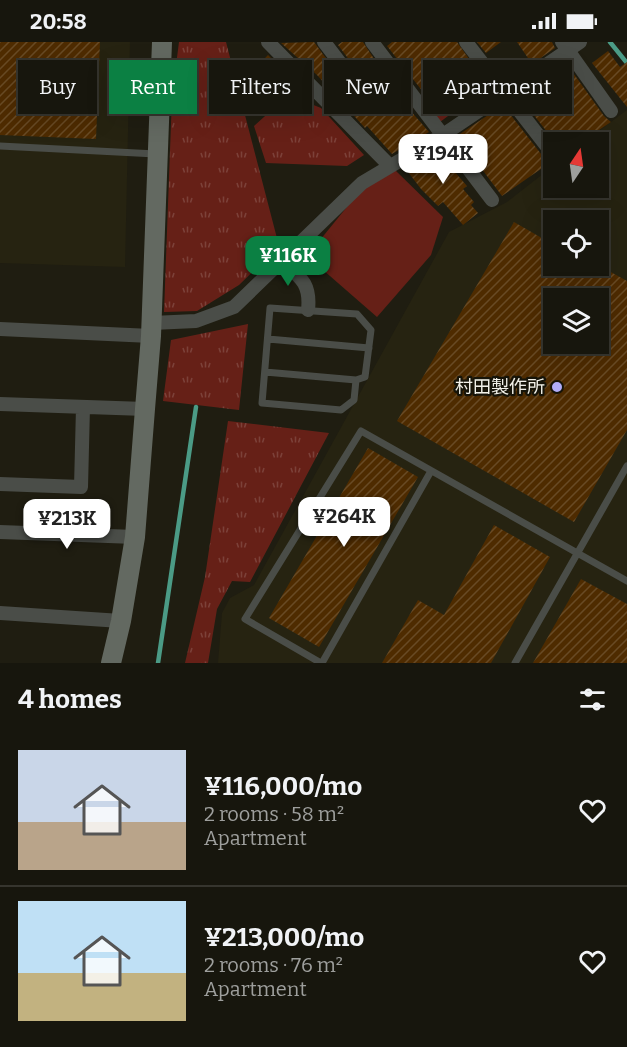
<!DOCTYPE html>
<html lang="en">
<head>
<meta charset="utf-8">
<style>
	body { margin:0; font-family:Bitter,"Noto Sans JP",serif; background:#24231b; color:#f1f3f6; height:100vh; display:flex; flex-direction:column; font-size:22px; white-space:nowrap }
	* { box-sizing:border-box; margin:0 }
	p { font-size:20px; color:#9e9f9d }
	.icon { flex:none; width:33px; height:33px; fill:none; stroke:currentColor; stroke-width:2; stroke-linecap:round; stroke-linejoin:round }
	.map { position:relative; height:621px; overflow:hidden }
	.panel { display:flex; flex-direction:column; background:#17160d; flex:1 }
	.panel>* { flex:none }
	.hud { position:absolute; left:18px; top:18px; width:591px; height:54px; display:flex; gap:12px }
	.needle { width:39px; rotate:13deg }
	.fabs { position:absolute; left:543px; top:90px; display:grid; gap:12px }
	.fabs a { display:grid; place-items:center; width:66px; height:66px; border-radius:0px; background:#17160d; box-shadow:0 6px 24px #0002,0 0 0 2px #36352e; font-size:30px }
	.price { position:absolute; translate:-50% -51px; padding:0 14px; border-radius:12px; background:#fff; color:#222; font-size:20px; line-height:39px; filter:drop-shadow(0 2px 3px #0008) }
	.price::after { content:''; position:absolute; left:50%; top:36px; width:18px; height:14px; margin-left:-9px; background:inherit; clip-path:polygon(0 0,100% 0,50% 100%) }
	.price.active { background:#0b8043; color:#fff }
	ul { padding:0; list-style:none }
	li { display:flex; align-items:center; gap:18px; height:150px; padding:0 18px }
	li+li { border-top:2px solid #36352e }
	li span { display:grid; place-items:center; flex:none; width:168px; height:120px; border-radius:0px; color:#555 }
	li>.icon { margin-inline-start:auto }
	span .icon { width:72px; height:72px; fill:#fffc; stroke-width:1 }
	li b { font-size:26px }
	h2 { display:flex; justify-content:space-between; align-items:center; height:72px; padding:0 18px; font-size:26px }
	.pill { padding:0 21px; border-radius:0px; background:#17160d; box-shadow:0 6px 24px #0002,0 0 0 2px #36352e; font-size:21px; line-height:54px }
	.pill.active { background:#0b8043; color:#fff }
	.status { display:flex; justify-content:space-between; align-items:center; height:42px; padding:0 30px; background:#17160d; direction:ltr }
	.status svg { height:16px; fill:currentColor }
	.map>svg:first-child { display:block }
</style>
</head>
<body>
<div class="status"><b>20:58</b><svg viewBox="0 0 49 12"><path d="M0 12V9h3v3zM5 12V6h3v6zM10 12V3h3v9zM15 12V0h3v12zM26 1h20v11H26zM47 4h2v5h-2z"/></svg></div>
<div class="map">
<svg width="627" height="621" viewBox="0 0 627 621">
	<defs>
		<pattern id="grass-tufts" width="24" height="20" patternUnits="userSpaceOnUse" patternTransform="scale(1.5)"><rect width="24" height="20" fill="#662017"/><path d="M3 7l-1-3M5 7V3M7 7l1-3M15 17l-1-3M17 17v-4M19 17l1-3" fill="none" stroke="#7c4139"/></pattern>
		<pattern id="building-hatch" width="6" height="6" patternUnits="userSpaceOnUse" patternTransform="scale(1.5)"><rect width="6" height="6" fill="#4e2b00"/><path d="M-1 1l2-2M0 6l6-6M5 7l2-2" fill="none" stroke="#684a25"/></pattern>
	</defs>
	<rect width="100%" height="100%" fill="#1f1d11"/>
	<path fill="#262311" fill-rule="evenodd" d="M 0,0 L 130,0 L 125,225 L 0,221 Z
		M 627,68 L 627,621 L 218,621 L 222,571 L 230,556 L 254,543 L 449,190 L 507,160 L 553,124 L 554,146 L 598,146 L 598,100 L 584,100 ZM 554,178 L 598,178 L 598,224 L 554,224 ZM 554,256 L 598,256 L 598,302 L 554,302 Z"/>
	<path fill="url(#grass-tufts)" d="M 179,0 L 226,0 L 279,204 L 239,243 L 197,269 L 164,270 L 172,55 Z
		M 437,45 L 456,68 L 440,80 L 419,56 Z
		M 295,47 L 311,62 L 321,66 L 364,113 L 347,124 L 266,121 L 254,84 Z
		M 248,282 L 239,368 L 163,359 L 171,298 Z
		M 228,379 L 329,391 L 250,540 L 232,539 L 217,567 L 208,621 L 185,621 L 205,535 Z"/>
	<path fill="#662017" d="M 393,126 L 443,175 L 431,213 L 377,275 L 307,214 L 364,144 Z"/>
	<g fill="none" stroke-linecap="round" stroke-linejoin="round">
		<path stroke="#4b9b86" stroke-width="4.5" d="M 610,0 L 627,21
			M 158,621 L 196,365"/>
	</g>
	<path fill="url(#building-hatch)" fill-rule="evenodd" d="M 0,0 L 100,0 L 96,97 L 0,93 Z
		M 314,0 L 353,53 L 365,55 L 389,38 L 393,43 L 390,45 L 429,90 L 392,112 L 367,84 L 365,86 L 317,33 L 281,1 Z
		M 342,0 L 363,0 L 378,23 L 362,35 L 338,3 Z
		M 392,0 L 457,0 L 492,49 L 470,64 L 450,37 L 427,55 L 387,4 Z
		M 477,0 L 501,0 L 486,11 Z
		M 517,0 L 552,0 L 555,6 L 532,22 Z
		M 608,9 L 620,25 L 627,20 L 627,65 L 592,21 Z
		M 268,13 L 298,43 L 284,56 L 255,26 Z
		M 566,21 L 604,74 L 611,80 L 581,100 L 555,100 L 518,53 Z
		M 503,63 L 545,117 L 551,120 L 502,154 L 457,94 Z
		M 436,108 L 467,144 L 463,147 L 474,160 L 471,163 L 478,171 L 463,183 L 443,160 L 438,164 L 421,147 L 405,126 Z
		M 514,180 L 554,203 L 544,224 L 600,224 L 627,239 L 627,388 L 574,480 L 397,379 ZM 554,256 L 598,256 L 598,302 L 554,302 Z
		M 368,406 L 418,435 L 319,605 L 269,576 Z
		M 494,483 L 550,515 L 491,621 L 382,621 L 418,558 L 444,573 Z
		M 581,537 L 627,562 L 627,621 L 533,621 Z"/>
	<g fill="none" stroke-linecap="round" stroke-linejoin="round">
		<path stroke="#4a4d48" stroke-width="7" d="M 0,104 L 156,112
			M 268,297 L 369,306
			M 265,330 L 356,338 L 354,358 L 341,368 L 262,361 L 270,266 L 357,272 L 371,288 L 365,335 L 356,338
			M 321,621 L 245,577 L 361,389 L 627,539
			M 322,621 L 431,429
			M 515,621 L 627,424"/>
		<path stroke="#4a4d48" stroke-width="14" d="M 268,0 L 389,123
			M 324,0 L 360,47 L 392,25
			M 372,0 L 492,158
			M 466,0 L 552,111
			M 562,0 L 611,69
			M 281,218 C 300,235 311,241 308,268
			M 152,281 L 196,279 L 234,265 L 362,141 L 443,93 L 580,0
			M 0,287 L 151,294
			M 0,362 L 145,367
			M 0,442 L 81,445 L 83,365
			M 0,490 L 135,495
			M 0,571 L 121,579"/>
		<path stroke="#636961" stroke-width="20" d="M 111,621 L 121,579 L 135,495 L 145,367 L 151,294 L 162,0"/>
	</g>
	<circle fill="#b1adfa" stroke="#161409" stroke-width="2" cx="557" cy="345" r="6"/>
	<g text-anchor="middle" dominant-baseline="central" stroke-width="4.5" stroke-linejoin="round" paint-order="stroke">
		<g font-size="18" fill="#f2f1e9" stroke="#161409" text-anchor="end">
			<text x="545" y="345">村田製作所</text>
		</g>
	</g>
</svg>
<div class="fabs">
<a><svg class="needle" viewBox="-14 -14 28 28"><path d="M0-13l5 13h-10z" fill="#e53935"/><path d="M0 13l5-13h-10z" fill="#9e9f9d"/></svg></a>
<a><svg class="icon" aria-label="locate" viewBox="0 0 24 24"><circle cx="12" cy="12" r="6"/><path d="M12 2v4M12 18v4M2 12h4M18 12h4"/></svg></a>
<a><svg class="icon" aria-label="layers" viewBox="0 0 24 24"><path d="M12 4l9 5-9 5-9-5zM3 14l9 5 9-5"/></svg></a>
</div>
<b class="price" style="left:443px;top:143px">¥194K</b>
<b class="price active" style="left:288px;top:245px">¥116K</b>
<b class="price" style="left:344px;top:506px">¥264K</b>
<b class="price" style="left:67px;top:508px">¥213K</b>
<div class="hud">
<a class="pill">Buy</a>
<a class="pill active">Rent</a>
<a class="pill">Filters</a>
<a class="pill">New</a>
<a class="pill">Apartment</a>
</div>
</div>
<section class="panel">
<h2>4 homes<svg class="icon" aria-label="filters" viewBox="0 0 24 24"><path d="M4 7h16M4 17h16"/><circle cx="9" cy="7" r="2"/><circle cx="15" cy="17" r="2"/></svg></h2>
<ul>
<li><span style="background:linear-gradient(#c9d6e8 60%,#b9a48a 0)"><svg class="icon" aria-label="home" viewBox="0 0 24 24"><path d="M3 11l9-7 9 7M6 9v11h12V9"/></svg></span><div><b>¥116,000/mo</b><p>2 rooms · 58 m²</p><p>Apartment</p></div><svg class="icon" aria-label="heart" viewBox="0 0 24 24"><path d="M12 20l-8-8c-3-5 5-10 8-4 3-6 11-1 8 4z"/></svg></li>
<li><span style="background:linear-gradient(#bfe0f5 60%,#c2b280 0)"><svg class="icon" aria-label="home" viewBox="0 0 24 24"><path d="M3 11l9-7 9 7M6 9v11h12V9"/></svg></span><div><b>¥213,000/mo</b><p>2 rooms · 76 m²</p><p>Apartment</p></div><svg class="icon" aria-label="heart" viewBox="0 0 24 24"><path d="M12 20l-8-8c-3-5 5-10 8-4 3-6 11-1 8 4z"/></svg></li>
</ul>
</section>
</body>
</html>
